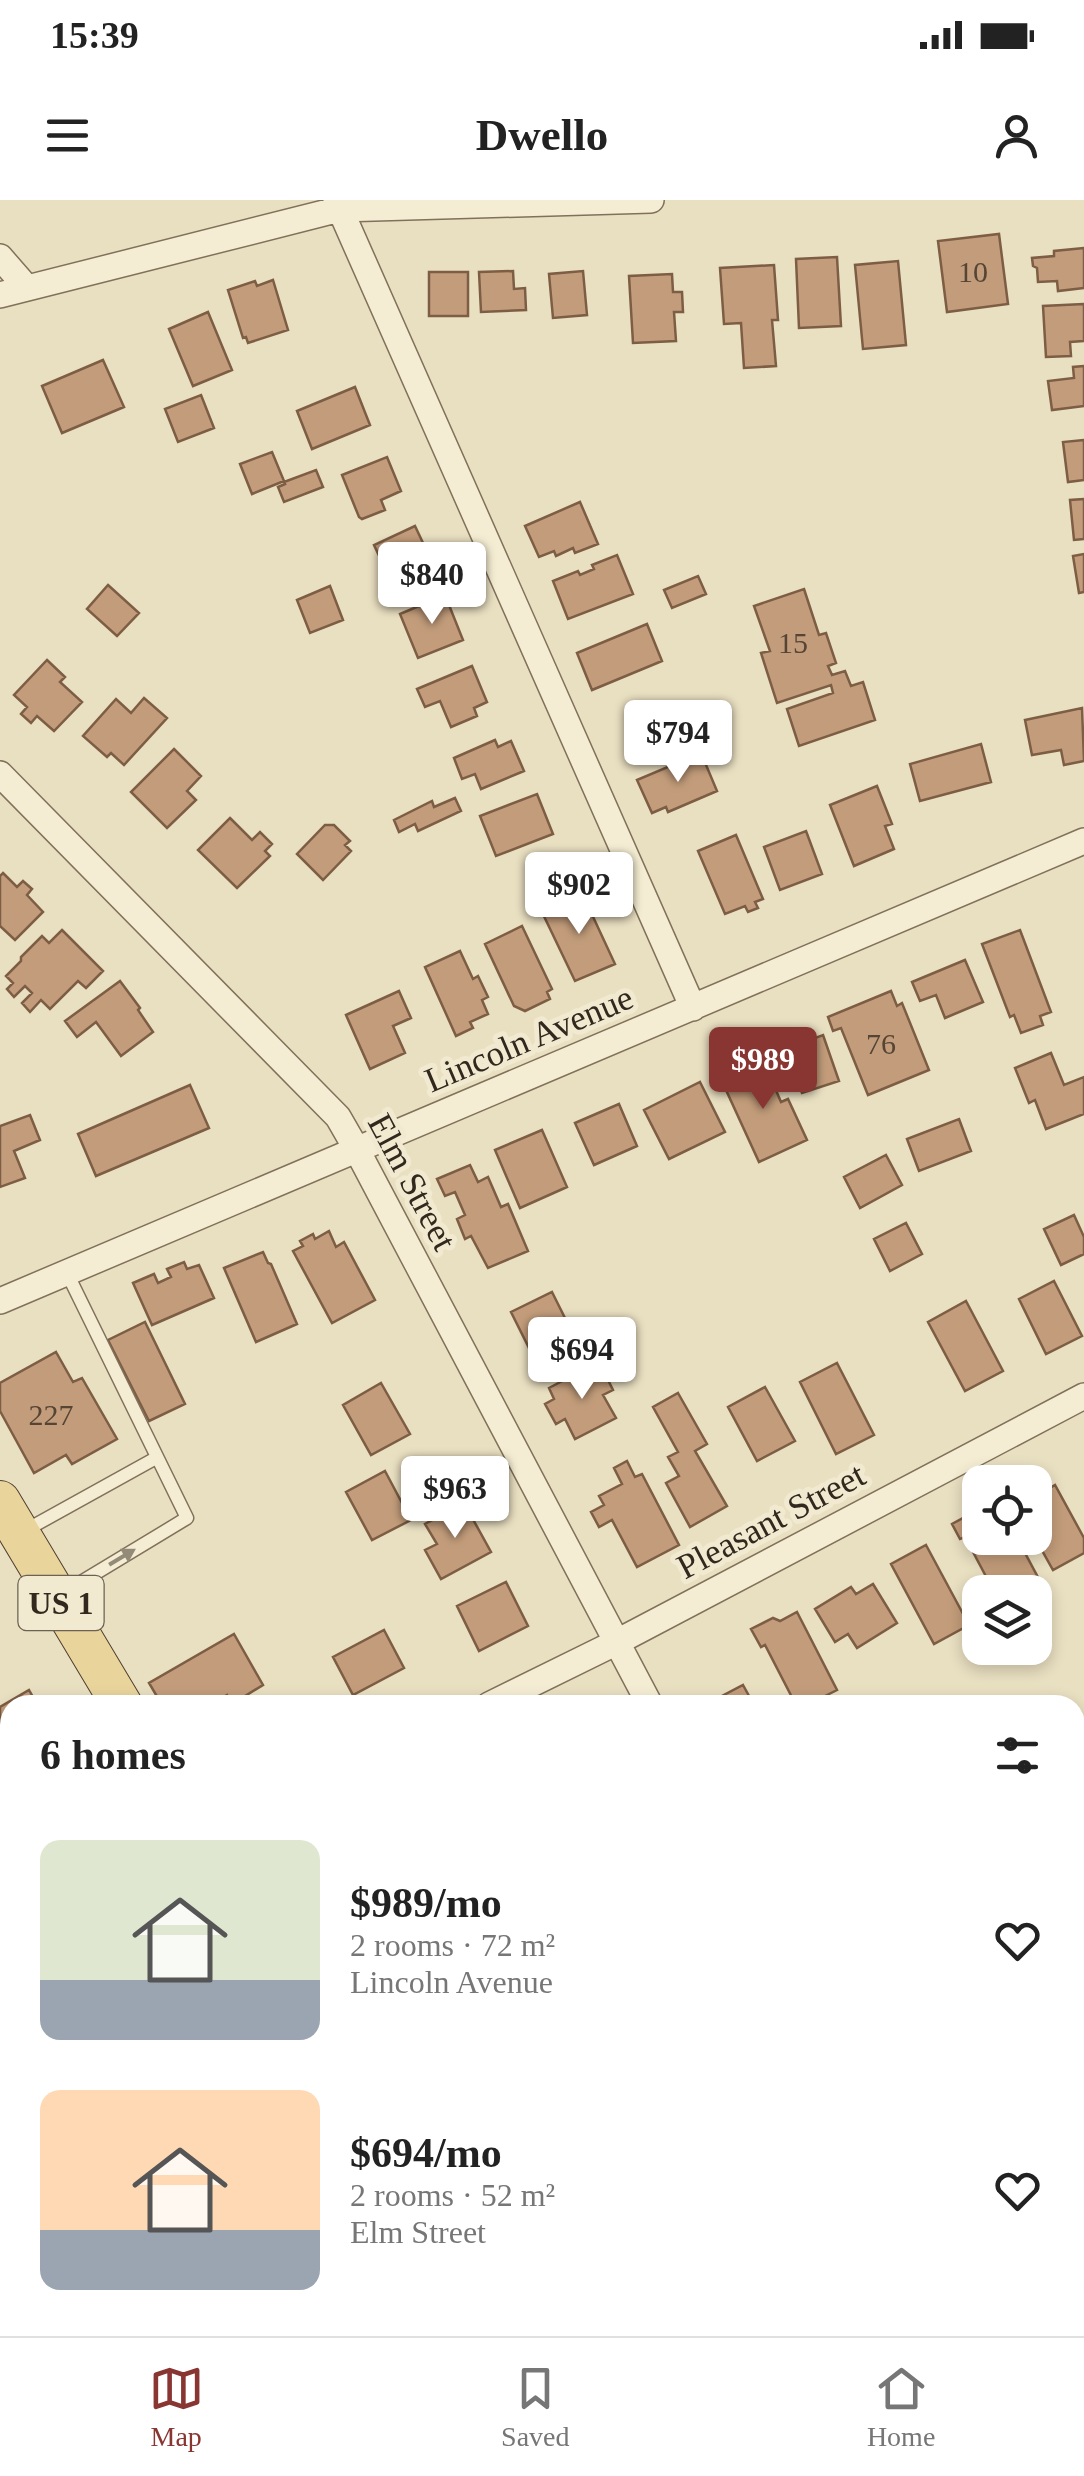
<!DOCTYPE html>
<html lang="en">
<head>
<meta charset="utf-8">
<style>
	body { margin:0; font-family:"Times New Roman",serif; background:#f2f2f2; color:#222; height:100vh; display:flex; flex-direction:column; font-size:38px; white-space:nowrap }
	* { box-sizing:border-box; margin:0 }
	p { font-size:32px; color:#767676 }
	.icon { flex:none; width:55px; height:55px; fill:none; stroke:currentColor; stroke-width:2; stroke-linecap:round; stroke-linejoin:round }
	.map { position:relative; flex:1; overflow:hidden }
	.sheet { position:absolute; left:0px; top:1495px; width:1085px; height:642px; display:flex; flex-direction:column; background:#fff; border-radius:30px 30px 0 0; box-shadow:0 5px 15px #0003 }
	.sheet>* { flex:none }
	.tools { position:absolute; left:962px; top:1265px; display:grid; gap:20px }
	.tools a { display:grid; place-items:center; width:90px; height:90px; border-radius:20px; background:#fff; box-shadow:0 5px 15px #0003; font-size:50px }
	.price { position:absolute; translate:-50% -85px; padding:0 22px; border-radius:10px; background:#fff; color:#222; font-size:32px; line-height:65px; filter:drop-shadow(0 2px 5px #0008) }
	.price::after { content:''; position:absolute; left:50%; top:60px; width:30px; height:22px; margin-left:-15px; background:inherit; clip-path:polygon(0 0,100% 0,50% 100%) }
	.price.active { background:#893531; color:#fff }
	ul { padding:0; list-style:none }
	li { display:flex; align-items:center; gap:30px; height:250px; padding:0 40px }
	li span { display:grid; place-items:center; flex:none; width:280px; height:200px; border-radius:20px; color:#555 }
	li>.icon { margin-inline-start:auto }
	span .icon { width:120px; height:120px; fill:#fffc; stroke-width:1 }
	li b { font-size:42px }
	h2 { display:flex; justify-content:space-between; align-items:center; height:120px; padding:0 40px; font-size:42px }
	.status { display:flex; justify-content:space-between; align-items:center; height:70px; padding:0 50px; background:#fff; direction:ltr }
	.status svg { height:28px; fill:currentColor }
	header { display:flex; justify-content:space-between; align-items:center; height:130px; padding:0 40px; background:#fff; font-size:45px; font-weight:800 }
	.dock { display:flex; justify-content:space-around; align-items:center; height:140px; border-top:2px solid #e0e0e0; background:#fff; font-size:28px; color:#767676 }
	.dock a { display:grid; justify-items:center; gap:5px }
	.dock .active { color:#893531 }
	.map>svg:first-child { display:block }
</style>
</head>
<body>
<div class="status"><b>15:39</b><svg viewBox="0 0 49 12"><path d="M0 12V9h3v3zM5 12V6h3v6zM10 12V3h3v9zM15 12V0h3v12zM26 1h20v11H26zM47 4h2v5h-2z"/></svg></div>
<header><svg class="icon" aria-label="menu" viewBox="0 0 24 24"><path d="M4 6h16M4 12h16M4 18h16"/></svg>Dwello<svg class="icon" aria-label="person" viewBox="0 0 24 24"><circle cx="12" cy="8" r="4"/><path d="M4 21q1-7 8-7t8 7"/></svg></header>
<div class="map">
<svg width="1084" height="2136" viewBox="0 0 1084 2136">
	<rect width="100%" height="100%" fill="#e9dfc1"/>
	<path fill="#c39d7b" stroke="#7d5d43" stroke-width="2.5" d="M 999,34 L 1008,104 L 947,112 L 938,41 Z
		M 1084,48 L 1084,88 L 1058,91 L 1057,81 L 1038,82 L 1037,68 L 1033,66 L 1032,58 L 1054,56 L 1054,51 Z
		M 837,57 L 841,126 L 799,128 L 796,59 Z
		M 898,61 L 906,145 L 863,149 L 855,65 Z
		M 774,65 L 778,120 L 772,120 L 776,166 L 744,168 L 741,123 L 724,124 L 720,68 Z
		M 513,71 L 514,89 L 525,88 L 526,110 L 481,112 L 479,72 Z
		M 583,71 L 587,115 L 553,118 L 549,74 Z
		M 429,72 L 468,72 L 468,116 L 429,116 Z
		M 672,74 L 673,92 L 682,92 L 683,112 L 674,112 L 676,141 L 633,143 L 629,76 Z
		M 273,80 L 288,130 L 248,143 L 246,137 L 243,138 L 228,90 L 255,81 L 257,86 Z
		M 1084,104 L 1084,141 L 1070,142 L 1071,156 L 1046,157 L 1043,106 Z
		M 208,112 L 232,170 L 193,186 L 169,129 Z
		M 103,160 L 124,207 L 62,233 L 42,186 Z
		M 1084,166 L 1084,206 L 1052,210 L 1048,181 L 1074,178 L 1073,167 Z
		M 355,187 L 370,225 L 312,249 L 297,211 Z
		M 201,195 L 214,228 L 178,242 L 165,209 Z
		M 1084,240 L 1084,280 L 1068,282 L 1063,242 Z
		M 272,252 L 284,281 L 252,294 L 240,264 Z
		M 387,257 L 401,291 L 381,300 L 385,310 L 362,319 L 359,317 L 342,275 Z
		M 316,270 L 323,287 L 284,302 L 278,287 L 285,284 L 284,282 Z
		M 1084,299 L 1084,339 L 1074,340 L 1070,300 Z
		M 580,302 L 598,344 L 575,353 L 573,348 L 556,356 L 554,351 L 539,357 L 525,326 Z
		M 415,326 L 433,364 L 416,371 L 419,377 L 395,389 L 374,345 Z
		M 1084,354 L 1084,392 L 1079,393 L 1073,356 Z
		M 617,355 L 633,394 L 568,419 L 553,381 L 578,371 L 580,375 L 594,369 L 592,365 Z
		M 698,376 L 706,394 L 672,408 L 664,390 Z
		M 108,385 L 139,413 L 117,436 L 87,409 Z
		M 330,386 L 343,420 L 310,433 L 297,400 Z
		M 804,389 L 819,435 L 826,433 L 836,463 L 828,466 L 832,475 L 845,471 L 851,486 L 863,482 L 875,520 L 799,546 L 787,509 L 833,493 L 831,485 L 777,503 L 761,453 L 770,451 L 754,406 Z
		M 445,395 L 463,440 L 418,458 L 400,414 Z
		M 647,424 L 662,461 L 592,490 L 577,453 Z
		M 47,460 L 65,477 L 60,482 L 82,502 L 54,531 L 37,516 L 31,523 L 21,514 L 27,507 L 14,495 Z
		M 472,466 L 487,502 L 474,508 L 477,516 L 451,527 L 440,501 L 425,507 L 417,489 Z
		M 144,498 L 167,518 L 124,565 L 111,553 L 107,557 L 83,536 L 116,499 L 131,513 Z
		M 1082,508 L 1084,561 L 1064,565 L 1061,550 L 1032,555 L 1025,520 Z
		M 495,540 L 498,547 L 511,541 L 524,571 L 481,589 L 475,574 L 462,579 L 454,558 Z
		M 981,544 L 991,582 L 920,601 L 910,564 Z
		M 174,549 L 201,576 L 187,591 L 196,600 L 167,628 L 131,592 Z
		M 701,553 L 717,591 L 668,612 L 666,607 L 652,613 L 637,580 Z
		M 877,586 L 892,624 L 885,626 L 894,649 L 854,666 L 830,605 Z
		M 537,594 L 553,634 L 496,656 L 480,616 Z
		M 455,598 L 461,611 L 418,631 L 415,624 L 399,632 L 394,620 L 432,601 L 434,607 Z
		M 230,618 L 252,640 L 260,632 L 272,644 L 265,651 L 270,656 L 237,688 L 198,650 Z
		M 325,625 L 334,625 L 350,641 L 345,645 L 351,651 L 323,680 L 297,654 Z
		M 806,631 L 822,674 L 780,690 L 764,647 Z
		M 736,635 L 763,699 L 755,702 L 758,708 L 748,712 L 745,706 L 725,714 L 698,651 Z
		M 3,673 L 17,687 L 23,681 L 32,689 L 27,695 L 43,712 L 15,740 L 0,726 L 0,676 Z
		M 582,693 L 615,764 L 575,781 L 542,712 Z
		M 522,726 L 552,789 L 547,792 L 550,799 L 525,811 L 514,806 L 485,744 Z
		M 62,730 L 103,771 L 86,788 L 78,781 L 50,809 L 41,800 L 30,812 L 22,803 L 32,793 L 25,786 L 14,797 L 7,789 L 13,783 L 6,776 L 21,761 L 21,757 L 42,736 L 49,743 Z
		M 1020,730 L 1051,812 L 1040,816 L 1043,825 L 1021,833 L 1014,815 L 1010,817 L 982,744 Z
		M 460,751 L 473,779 L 478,776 L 488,797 L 482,800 L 488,814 L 470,822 L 473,828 L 456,836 L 425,767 Z
		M 965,760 L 983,802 L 945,818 L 936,795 L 920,801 L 912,782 Z
		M 120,781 L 140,808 L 138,810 L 153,832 L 121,856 L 96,822 L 77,837 L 65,821 Z
		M 399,791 L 411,818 L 393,826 L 405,853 L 370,869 L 346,815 Z
		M 891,791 L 897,806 L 902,803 L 929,870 L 868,895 L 841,828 L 833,831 L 828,817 Z
		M 823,835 L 839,881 L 802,893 L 785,849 Z
		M 1051,853 L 1064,885 L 1084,877 L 1084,914 L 1046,929 L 1035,900 L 1029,903 L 1015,868 Z
		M 763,860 L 781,902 L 788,899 L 807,940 L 759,962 L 721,879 Z
		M 700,882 L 725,932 L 669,959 L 644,910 Z
		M 190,885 L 209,928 L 96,976 L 78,934 Z
		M 619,904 L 637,946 L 594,965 L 575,923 Z
		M 30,915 L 40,940 L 14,951 L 25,978 L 0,987 L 0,926 Z
		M 959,919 L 971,951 L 919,971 L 907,939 Z
		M 542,930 L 567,987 L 520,1008 L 495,950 Z
		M 886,955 L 902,985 L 860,1008 L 844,977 Z
		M 470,965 L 478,982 L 488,977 L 501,1007 L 508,1004 L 528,1051 L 488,1068 L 471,1036 L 465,1039 L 457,1019 L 465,1015 L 455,992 L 445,996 L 437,979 Z
		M 1074,1015 L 1084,1037 L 1084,1054 L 1061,1065 L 1044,1029 Z
		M 906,1023 L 922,1054 L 890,1071 L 874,1039 Z
		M 329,1031 L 336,1047 L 344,1042 L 375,1100 L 332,1123 L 293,1051 L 303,1046 L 300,1041 L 313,1034 L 315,1039 Z
		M 263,1052 L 268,1063 L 271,1064 L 297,1124 L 256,1142 L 224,1068 Z
		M 184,1062 L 187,1069 L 199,1065 L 214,1098 L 152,1125 L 133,1083 L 154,1074 L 158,1083 L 171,1077 L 167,1069 Z
		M 1054,1081 L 1082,1136 L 1046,1154 L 1019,1099 Z
		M 552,1092 L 569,1126 L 578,1122 L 590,1146 L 540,1170 L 511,1112 Z
		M 966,1101 L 1003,1171 L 965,1191 L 928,1122 Z
		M 145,1122 L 185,1204 L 149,1221 L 108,1140 Z
		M 56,1152 L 73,1182 L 82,1178 L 117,1239 L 72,1264 L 66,1255 L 34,1273 L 0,1211 L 0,1183 Z
		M 837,1163 L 874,1235 L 836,1254 L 800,1182 Z
		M 589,1167 L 593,1175 L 603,1170 L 613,1190 L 603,1195 L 616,1218 L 575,1239 L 565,1219 L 556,1224 L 545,1204 L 554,1199 L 549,1188 Z
		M 381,1183 L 410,1234 L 371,1255 L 343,1205 Z
		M 765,1187 L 795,1241 L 757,1261 L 728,1207 Z
		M 678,1193 L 707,1244 L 695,1251 L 727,1306 L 690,1327 L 666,1283 L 679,1276 L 668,1257 L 678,1252 L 653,1207 Z
		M 627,1261 L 635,1277 L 642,1274 L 679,1345 L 637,1367 L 612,1320 L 599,1327 L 591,1312 L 604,1305 L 599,1296 L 622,1284 L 614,1268 Z
		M 385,1271 L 411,1320 L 372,1340 L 346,1292 Z
		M 1042,1278 L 1048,1289 L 1055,1285 L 1084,1338 L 1084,1353 L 1053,1370 L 1035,1338 L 1034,1282 Z
		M 464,1303 L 491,1352 L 441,1379 L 425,1350 L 437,1344 L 425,1324 Z
		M 976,1311 L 978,1314 L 980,1313 L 980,1338 L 1017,1338 L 1041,1383 L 1023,1392 L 981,1392 L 980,1390 L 990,1384 L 965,1337 L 960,1339 L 952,1324 Z
		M 926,1345 L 969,1425 L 934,1444 L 891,1364 Z
		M 506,1382 L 528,1426 L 479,1451 L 457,1406 Z
		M 873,1384 L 897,1423 L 857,1448 L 848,1434 L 835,1442 L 815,1409 L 851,1387 L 856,1394 Z
		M 797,1412 L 837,1490 L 807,1505 L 796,1505 L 765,1445 L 761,1447 L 751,1429 L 773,1418 L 780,1421 Z
		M 384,1430 L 404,1468 L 353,1495 L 333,1457 Z
		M 234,1434 L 263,1485 L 232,1504 L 227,1495 L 210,1505 L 162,1505 L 149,1483 Z
		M 743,1485 L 754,1505 L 724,1505 L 720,1497 Z
		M 29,1490 L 37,1504 L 10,1505 L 10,1564 L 2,1551 L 6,1549 L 0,1539 L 0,1507 Z
		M 1080,1627 L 1084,1635 L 1084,1717 L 1080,1719 L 1075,1711 L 1075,1629 Z
		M 1075,1879 L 1084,1896 L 1084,1934 L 1075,1939 Z
		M 1075,2029 L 1080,2040 L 1084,2038 L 1084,2120 L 1075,2124 Z
		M 279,2128 L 334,2128 L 316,2136 L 260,2136 Z
		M 914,2128 L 947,2128 L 953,2136 L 901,2136 Z"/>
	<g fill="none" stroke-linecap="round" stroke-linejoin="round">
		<defs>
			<path id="service" d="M 26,1330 L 156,1258
				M 63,1393 L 187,1318 L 67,1073"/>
			<path id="minor" d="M 336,0 L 693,808
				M 0,57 L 27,88
				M 0,95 L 340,9 L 651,0
				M 0,574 L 338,917 L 357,950 L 650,1505
				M 0,1101 L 1084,641
				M 489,1505 L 617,1442 L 1084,1196
				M 1075,1791 L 1084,1786
				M 997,2128 L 1003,2136
				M 89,2136 L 104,2128"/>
			<path id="primary" d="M 0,1301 L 122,1505
				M 476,2128 L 480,2136"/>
		</defs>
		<use href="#service" stroke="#80715b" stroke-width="15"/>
		<use href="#minor" stroke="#80715b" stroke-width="28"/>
		<use href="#primary" stroke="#4e3f2f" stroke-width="42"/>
		<use href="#service" stroke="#f5edd3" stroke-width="12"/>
		<use href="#minor" stroke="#f5edd3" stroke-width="25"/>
		<use href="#primary" stroke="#e9d59c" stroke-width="40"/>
	</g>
	<defs><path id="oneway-solid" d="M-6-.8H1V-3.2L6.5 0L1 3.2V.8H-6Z" transform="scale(2.5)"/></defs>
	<use fill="#948a78" href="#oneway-solid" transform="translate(122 1357) rotate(-31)"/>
	<g text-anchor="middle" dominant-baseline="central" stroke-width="10" stroke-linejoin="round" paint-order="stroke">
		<g font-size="30" fill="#564534">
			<text x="973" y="71">10</text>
			<text x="793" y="442">15</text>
			<text x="881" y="843">76</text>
			<text x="51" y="1214">227</text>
		</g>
		<rect fill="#f1e9d0" stroke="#6b6253" stroke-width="2.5" x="18.5" y="1376" width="85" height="54" rx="8"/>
		<g font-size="32" font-weight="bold" fill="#32281d">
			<text x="61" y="1403">US 1</text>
		</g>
		<g font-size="35" fill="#32281d" stroke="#f1e9d0">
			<text transform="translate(529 839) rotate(-23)">Lincoln Avenue</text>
			<text transform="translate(412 982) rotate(62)">Elm Street</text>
			<text transform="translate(771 1321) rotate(-28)">Pleasant Street</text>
		</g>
	</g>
</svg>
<div class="tools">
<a><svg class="icon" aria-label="locate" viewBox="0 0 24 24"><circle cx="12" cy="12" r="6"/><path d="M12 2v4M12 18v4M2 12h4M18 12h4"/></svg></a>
<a><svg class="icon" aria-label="layers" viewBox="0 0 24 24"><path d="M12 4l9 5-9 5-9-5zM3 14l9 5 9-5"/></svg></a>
</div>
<b class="price" style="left:432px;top:427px">$840</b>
<b class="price" style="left:678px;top:585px">$794</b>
<b class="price" style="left:579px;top:737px">$902</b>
<b class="price active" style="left:763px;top:912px">$989</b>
<b class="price" style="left:582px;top:1202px">$694</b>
<b class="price" style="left:455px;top:1341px">$963</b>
<section class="sheet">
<h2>6 homes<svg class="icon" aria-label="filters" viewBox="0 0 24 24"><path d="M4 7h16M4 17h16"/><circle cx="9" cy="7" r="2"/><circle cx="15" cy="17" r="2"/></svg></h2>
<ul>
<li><span style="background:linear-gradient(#dfe7d0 70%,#9aa5b1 0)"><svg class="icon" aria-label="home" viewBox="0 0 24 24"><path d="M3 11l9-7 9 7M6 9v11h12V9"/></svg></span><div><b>$989/mo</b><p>2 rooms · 72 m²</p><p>Lincoln Avenue</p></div><svg class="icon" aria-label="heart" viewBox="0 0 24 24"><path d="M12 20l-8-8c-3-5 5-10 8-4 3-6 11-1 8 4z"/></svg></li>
<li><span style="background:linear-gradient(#ffd9b3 70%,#9aa5b1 0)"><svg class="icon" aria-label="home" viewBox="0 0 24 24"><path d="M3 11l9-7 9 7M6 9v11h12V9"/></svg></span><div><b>$694/mo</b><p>2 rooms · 52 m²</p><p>Elm Street</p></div><svg class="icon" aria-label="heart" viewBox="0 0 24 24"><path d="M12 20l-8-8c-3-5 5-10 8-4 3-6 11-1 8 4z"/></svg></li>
</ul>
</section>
</div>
<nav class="dock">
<a class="active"><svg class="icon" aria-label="map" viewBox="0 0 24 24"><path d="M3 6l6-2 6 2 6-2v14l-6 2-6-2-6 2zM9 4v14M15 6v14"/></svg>Map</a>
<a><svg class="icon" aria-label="saved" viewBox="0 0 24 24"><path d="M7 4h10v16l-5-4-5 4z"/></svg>Saved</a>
<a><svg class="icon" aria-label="home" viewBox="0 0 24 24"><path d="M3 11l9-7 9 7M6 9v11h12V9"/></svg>Home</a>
</nav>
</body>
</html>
